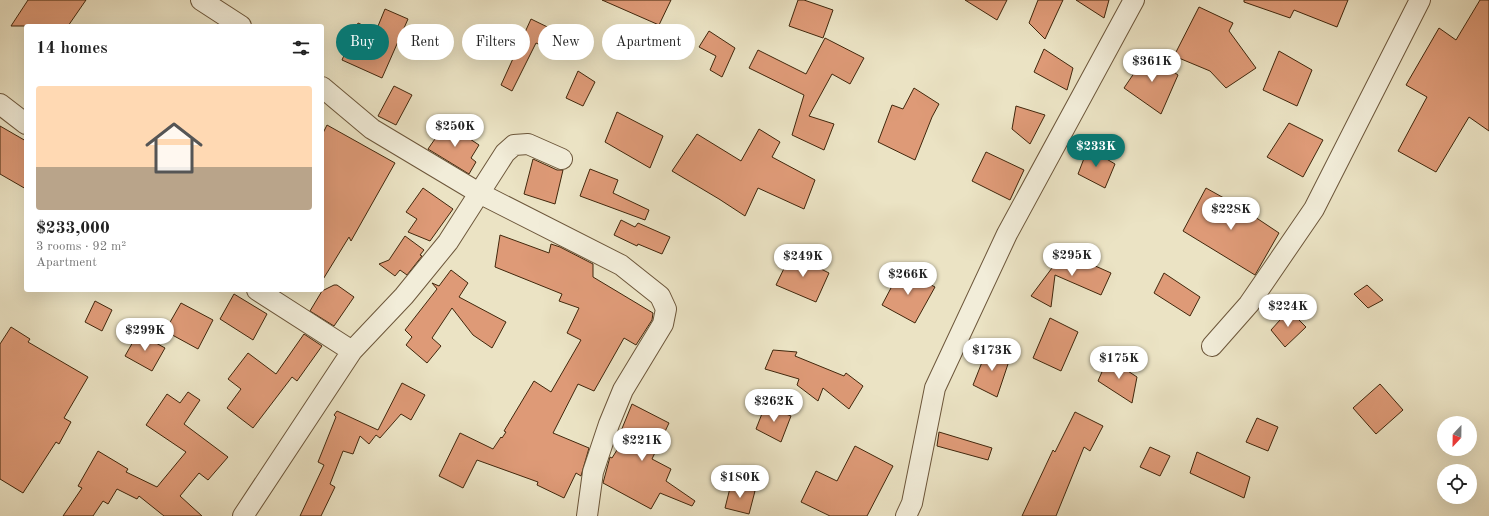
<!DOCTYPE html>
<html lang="en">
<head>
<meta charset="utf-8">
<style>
	body { margin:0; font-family:"Old Standard TT",serif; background:#f6f6f6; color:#222; height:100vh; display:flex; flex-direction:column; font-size:15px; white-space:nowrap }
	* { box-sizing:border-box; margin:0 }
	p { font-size:13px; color:#767676 }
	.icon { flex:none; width:22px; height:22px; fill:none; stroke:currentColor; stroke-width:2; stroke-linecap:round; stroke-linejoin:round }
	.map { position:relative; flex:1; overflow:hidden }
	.drawer { position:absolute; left:24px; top:24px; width:300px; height:268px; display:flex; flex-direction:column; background:#fff; border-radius:4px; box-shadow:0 4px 16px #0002 }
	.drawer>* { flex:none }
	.guide { position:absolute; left:336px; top:24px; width:380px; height:36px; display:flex; gap:8px }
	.needle { width:26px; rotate:202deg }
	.fabs { position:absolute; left:1437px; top:416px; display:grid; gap:8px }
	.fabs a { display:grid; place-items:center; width:40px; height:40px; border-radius:50%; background:#fff; box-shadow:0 4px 16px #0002; font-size:20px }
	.price { position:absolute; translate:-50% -34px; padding:0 9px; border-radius:14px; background:#fff; color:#222; font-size:13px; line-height:26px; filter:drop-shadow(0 1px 2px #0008) }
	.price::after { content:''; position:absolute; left:50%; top:24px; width:12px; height:9px; margin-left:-6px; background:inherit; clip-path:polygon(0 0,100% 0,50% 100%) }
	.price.active { background:#0f766e; color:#fff }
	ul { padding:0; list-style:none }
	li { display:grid; align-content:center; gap:8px; height:212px; padding:0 12px }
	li+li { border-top:1px solid #e0e0e0 }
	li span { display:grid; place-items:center; height:124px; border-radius:4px; color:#555 }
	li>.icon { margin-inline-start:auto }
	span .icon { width:72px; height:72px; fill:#fffc; stroke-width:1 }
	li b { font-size:17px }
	h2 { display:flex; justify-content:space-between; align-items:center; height:48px; padding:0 12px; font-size:17px }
	.chip { padding:0 14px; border-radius:18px; background:#fff; box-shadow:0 4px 16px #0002; font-size:14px; line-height:36px }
	.chip.active { background:#0f766e; color:#fff }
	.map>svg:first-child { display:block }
</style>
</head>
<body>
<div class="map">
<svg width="1489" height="516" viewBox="0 0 1489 516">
	<rect width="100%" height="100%" fill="#ebe3c4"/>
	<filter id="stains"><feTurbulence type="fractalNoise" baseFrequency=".005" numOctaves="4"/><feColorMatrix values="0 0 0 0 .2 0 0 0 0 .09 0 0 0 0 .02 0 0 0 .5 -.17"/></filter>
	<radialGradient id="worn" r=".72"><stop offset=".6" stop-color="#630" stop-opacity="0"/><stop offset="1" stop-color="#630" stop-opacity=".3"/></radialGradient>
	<path fill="#de9a77" stroke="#41270c" d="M 28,0 L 86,0 L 68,26 L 11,26 Z
		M 602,0 L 671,0 L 659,25 Z
		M 798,0 L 804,0 L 833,10 L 823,38 L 789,26 Z
		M 965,0 L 1007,0 L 997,20 Z
		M 1038,0 L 1063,0 L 1045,39 L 1029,23 Z
		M 1076,0 L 1109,0 L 1104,18 Z
		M 1244,0 L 1348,0 L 1337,27 L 1294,10 L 1290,18 L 1244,2 Z
		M 1480,0 L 1489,0 L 1489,131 L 1469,117 L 1436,172 L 1398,151 L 1427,97 L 1406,85 L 1439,28 L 1456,40 Z
		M 1199,7 L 1233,23 L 1229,31 L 1256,68 L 1226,88 L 1210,71 L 1174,56 Z
		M 385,9 L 408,19 L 382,78 L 342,60 L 358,23 L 376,31 Z
		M 531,19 L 566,36 L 559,53 L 536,43 L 512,91 L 501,85 Z
		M 709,31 L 735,48 L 722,77 L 710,70 L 716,56 L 699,47 Z
		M 825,38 L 864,58 L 850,84 L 832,74 L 809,116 L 834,124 L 824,150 L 792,135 L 804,95 L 749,68 L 758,50 L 806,74 Z
		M 1044,49 L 1073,68 L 1067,90 L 1034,72 Z
		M 1279,51 L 1312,70 L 1297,106 L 1263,90 Z
		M 1147,54 L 1178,75 L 1161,114 L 1124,88 Z
		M 578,71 L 595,82 L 583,106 L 566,98 Z
		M 394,86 L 412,95 L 396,125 L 378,116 Z
		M 914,88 L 939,104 L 932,117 L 915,160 L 878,142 L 892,105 L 903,109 Z
		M 1016,106 L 1045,115 L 1030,144 L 1012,129 Z
		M 617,112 L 663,136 L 650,168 L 605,142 Z
		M 446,123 L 479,145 L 471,158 L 476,162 L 469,174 L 428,149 Z
		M 1289,123 L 1323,140 L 1303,177 L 1267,157 Z
		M 327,125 L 395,163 L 351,241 L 349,237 L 322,281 L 322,135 Z
		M 0,126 L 26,141 L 26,189 L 0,174 Z
		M 759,129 L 780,142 L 772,157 L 815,180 L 804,209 L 758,188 L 745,216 L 719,199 L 672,171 L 697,134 L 741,161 Z
		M 1088,148 L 1115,164 L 1105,188 L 1078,174 Z
		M 986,152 L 1024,170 L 1010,200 L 972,181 Z
		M 533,159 L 557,170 L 563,170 L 555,204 L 524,194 Z
		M 590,169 L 618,180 L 613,193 L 649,210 L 645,220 L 580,196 Z
		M 423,188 L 453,209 L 430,241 L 408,232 L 417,219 L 406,212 Z
		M 1206,188 L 1240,207 L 1279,233 L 1255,275 L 1183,231 Z
		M 621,220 L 635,227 L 638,223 L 670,237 L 662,254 L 638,244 L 637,246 L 614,235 Z
		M 500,235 L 549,253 L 551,244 L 560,247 L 593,264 L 593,277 L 653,313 L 652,320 L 636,345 L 624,338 L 594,391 L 578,384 L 553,433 L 589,448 L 581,476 L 576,473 L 564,498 L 537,485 L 538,482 L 477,460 L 463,488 L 439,476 L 460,433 L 493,449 L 501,437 L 502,438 L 506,432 L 504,431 L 534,381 L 551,392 L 581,340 L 567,333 L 579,308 L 559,301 L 562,294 L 495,267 Z
		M 405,236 L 424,250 L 420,255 L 422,256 L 407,275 L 400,270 L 395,276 L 379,264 L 389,260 Z
		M 1064,252 L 1111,273 L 1101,295 L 1055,275 L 1051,307 L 1031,296 Z
		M 791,254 L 829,273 L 816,302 L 776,285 Z
		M 901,269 L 935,287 L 915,323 L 882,305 Z
		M 451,270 L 468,283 L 459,297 L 506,322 L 492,348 L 473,335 L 452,308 L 432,338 L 441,346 L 427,363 L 406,345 L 412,337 L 405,330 L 437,289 L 432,283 L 439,286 Z
		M 1164,273 L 1200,297 L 1190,316 L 1154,293 Z
		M 334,285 L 337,285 L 354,297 L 334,326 L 310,311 L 322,291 Z
		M 1367,285 L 1383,300 L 1368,308 L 1354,294 Z
		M 234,294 L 267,314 L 253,340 L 220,319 Z
		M 95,301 L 112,310 L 102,331 L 85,322 Z
		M 181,303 L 213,320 L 198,349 L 165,331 Z
		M 1289,310 L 1306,327 L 1285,347 L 1271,330 Z
		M 1050,318 L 1078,332 L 1061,371 L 1033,358 Z
		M 11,327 L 30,339 L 28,342 L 88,377 L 64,418 L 71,422 L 59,444 L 56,442 L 23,493 L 0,479 L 0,344 Z
		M 138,333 L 165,348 L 152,371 L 125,356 Z
		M 304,334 L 322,346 L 297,381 L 292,377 L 253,428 L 227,408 L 241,389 L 228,379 L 248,353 L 276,374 Z
		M 988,347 L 1010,358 L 997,397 L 973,385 Z
		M 773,350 L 797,352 L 795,356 L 844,376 L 846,373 L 863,386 L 849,409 L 823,388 L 818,401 L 797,385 L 799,379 L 765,369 Z
		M 1108,358 L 1137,377 L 1132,403 L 1098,381 Z
		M 402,383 L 425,395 L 411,420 L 401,414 L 380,438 L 376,435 L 369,444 L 360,436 L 353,454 L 343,451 L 330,484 L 335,487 L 321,516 L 300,516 L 324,465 L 318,462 L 336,417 L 334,415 L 337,411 L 378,430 Z
		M 1380,384 L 1403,410 L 1376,434 L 1353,408 Z
		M 188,392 L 200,400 L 184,424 L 228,457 L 208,480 L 199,473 L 180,496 L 202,516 L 164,516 L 139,496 L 137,499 L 117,489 L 108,504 L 103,501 L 93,516 L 63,516 L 82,488 L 78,486 L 98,451 L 128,469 L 126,472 L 157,487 L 186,452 L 146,425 L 167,394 L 180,403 Z
		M 632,404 L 669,423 L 652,459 L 671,469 L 666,481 L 695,501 L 692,506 L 660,493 L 651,509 L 603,483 L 610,457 L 612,458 L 627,434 L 621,431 Z
		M 765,406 L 791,416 L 781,442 L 756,429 Z
		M 1075,412 L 1103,426 L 1090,451 L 1084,447 L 1056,516 L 1022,516 L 1053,450 L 1055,452 Z
		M 1257,418 L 1278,427 L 1268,451 L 1246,442 Z
		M 939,432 L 992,448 L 988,460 L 937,446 Z
		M 855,446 L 893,466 L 867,516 L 830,516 L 801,502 L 816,471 L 837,481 Z
		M 1150,447 L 1170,456 L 1160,476 L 1140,467 Z
		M 1197,452 L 1250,477 L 1244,498 L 1190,473 Z
		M 731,484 L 755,491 L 749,514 L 725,508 Z"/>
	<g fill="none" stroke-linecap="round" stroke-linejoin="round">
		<defs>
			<path id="minor" d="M 201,0 L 241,26
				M 322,87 L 372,129 L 479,193 L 621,265 L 660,296 L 666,309 L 663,324 L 623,390 L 609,424 L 593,472 L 587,516
				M 0,104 L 26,124
				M 257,290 L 352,351
				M 1212,346 L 1249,304 L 1314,209 L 1420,0
				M 243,516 L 352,351 L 404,296 L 448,242 L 505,153 L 514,145 L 528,144 L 562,159
				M 906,516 L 912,503 L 935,388 L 1007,234 L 1134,0"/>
		</defs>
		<use href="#minor" stroke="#6c563a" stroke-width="22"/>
		<use href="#minor" stroke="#f2edd9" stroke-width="20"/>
	</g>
	<rect width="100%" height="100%" filter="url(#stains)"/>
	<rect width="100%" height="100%" fill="url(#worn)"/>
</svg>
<div class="fabs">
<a><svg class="needle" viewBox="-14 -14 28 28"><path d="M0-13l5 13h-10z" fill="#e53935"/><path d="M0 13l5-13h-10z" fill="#767676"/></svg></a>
<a><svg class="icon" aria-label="locate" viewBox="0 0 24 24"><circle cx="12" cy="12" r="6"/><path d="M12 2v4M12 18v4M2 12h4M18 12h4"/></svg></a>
</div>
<b class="price" style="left:1152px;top:83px">$361K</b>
<b class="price" style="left:455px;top:148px">$250K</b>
<b class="price active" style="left:1096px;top:168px">$233K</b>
<b class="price" style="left:1231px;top:231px">$228K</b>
<b class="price" style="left:1072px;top:277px">$295K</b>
<b class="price" style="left:803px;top:278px">$249K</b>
<b class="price" style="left:908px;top:296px">$266K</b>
<b class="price" style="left:1288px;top:328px">$224K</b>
<b class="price" style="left:145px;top:352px">$299K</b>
<b class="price" style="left:992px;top:372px">$173K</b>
<b class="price" style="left:1119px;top:380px">$175K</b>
<b class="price" style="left:774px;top:423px">$262K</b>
<b class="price" style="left:642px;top:462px">$221K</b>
<b class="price" style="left:740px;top:499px">$180K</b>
<div class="guide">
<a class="chip active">Buy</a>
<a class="chip">Rent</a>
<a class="chip">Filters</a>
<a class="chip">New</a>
<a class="chip">Apartment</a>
</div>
<section class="drawer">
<h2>14 homes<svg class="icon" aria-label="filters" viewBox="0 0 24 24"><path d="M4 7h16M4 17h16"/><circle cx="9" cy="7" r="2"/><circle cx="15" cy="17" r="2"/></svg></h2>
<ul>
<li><span style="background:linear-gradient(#ffd9b3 65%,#b9a48a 0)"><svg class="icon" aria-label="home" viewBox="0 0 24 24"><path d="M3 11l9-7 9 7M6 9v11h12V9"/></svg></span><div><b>$233,000</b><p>3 rooms · 92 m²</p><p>Apartment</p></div></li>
</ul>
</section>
</div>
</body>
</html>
